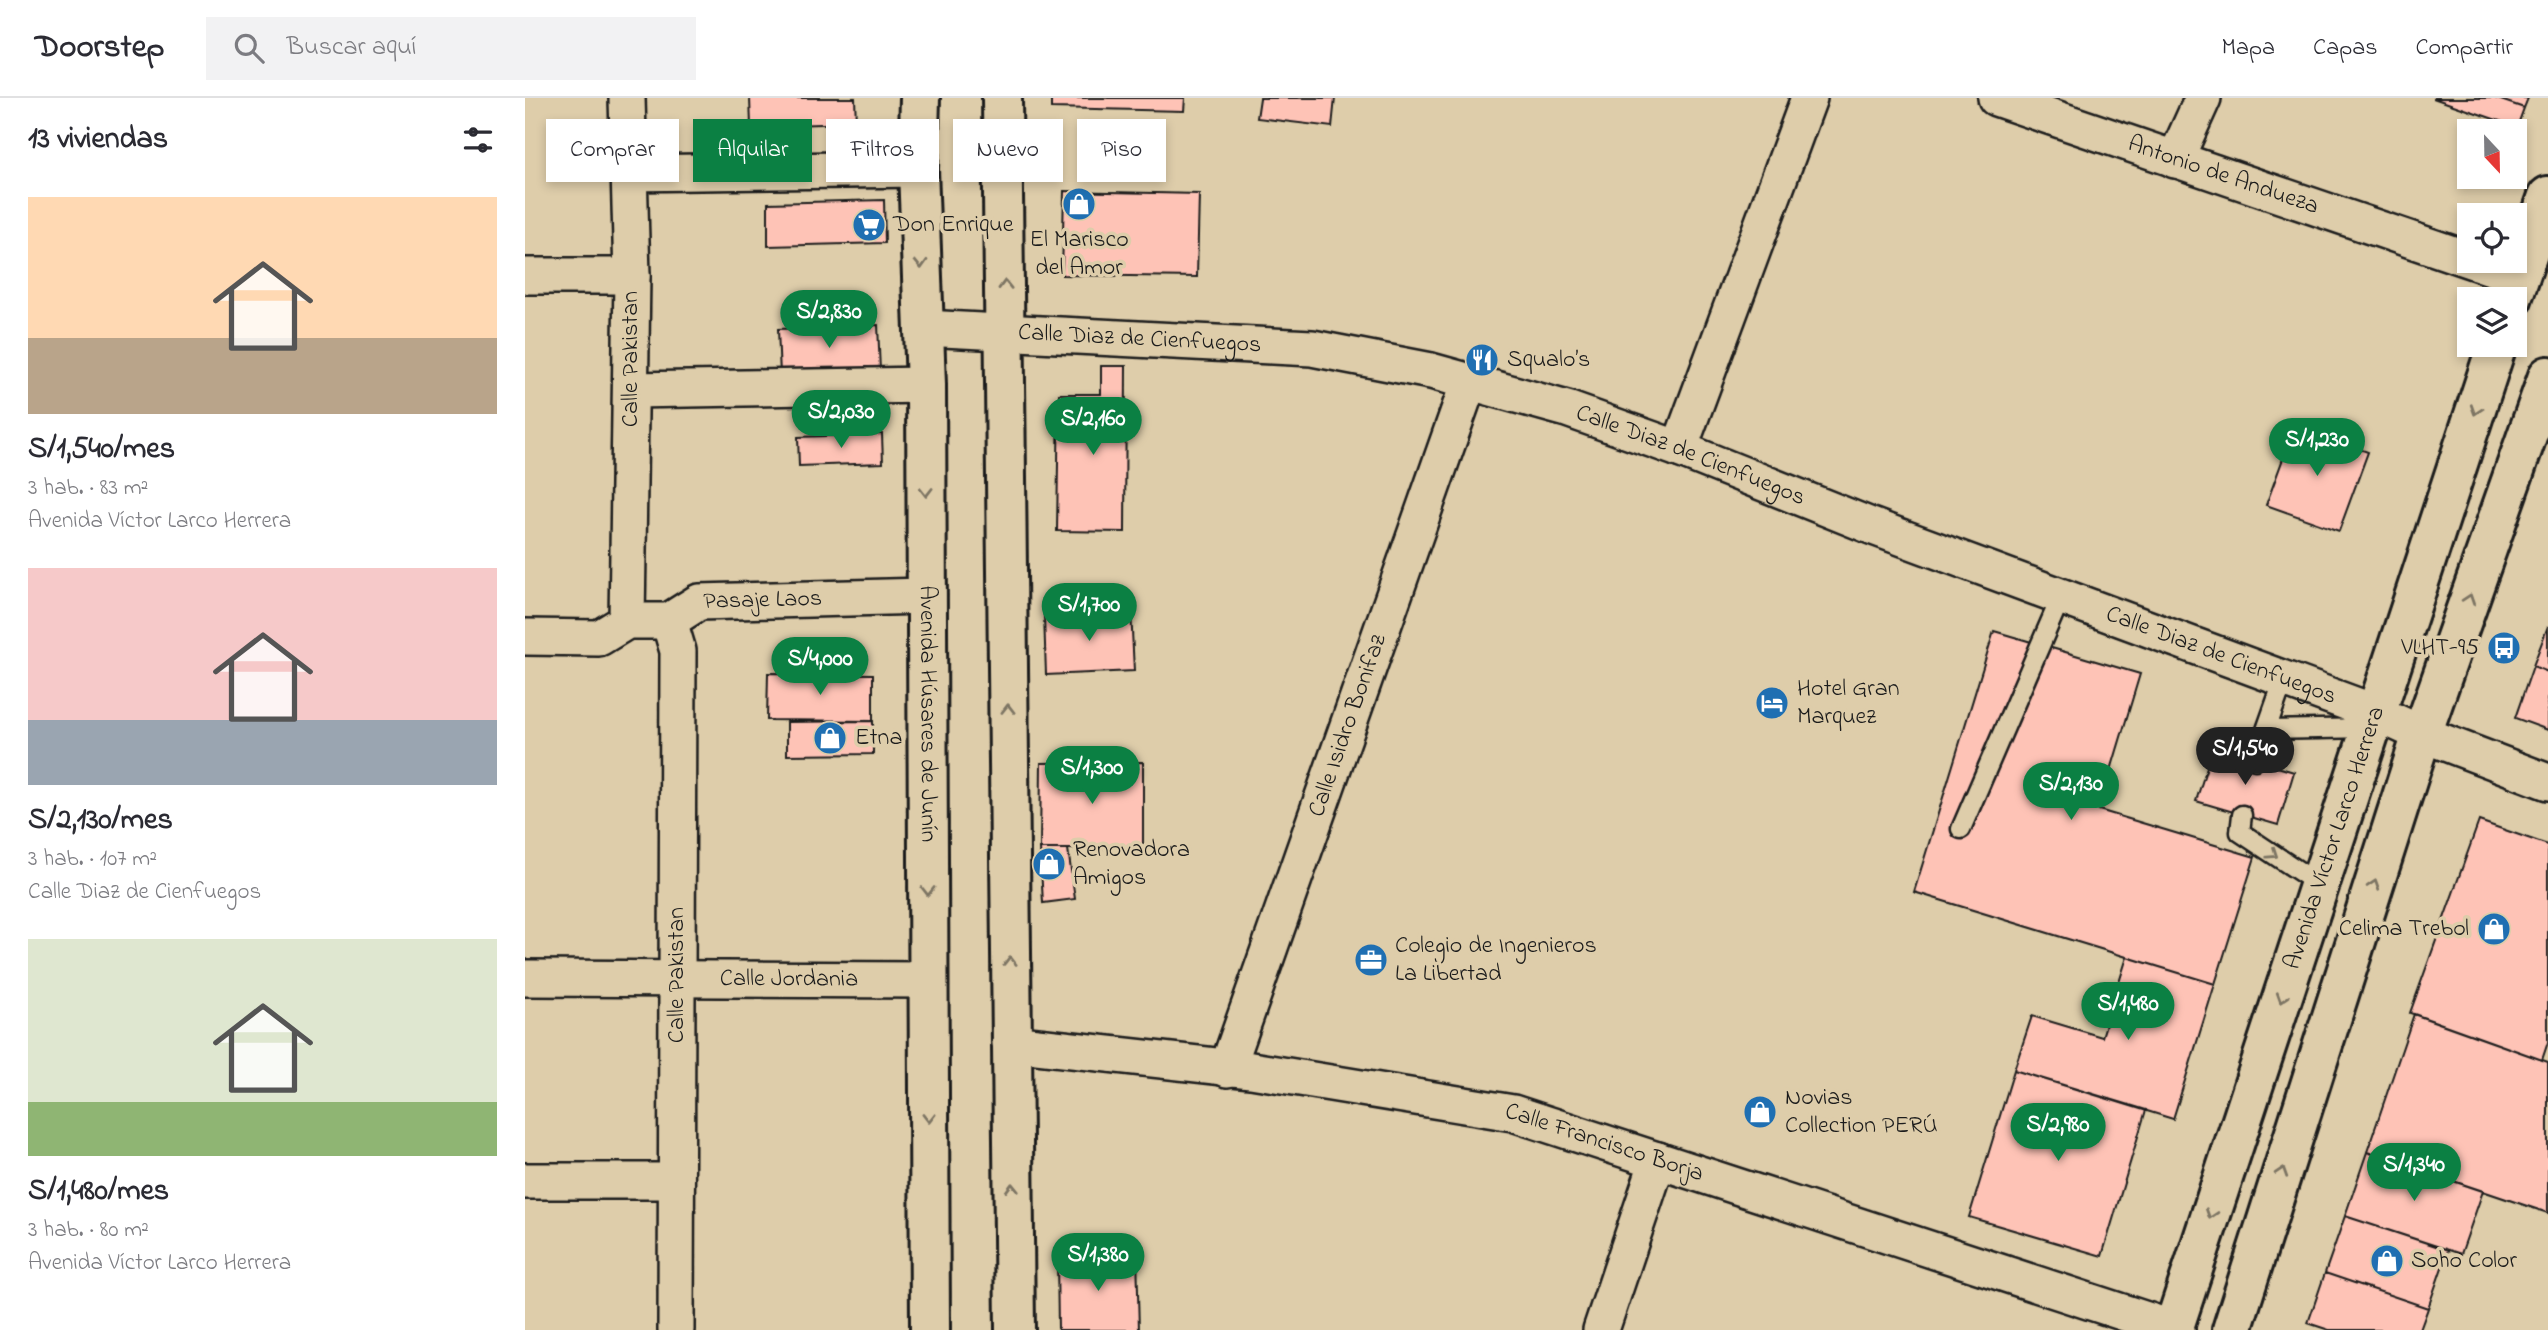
<!DOCTYPE html>
<html lang="es">
<head>
<meta charset="utf-8">
<style>
	body { margin:0; font-family:"Indie Flower",sans-serif; background:#f2f2f3; color:#2b2b33; height:100vh; display:flex; flex-direction:column; font-size:26px; white-space:nowrap }
	* { box-sizing:border-box; margin:0 }
	p { font-size:23px; color:#7c7c81 }
	.icon { flex:none; width:38px; height:38px; fill:none; stroke:currentColor; stroke-width:2; stroke-linecap:round; stroke-linejoin:round }
	.map { position:relative; flex:1; overflow:hidden }
	.side { display:flex; flex-direction:column; background:#fff; width:525px }
	.side>* { flex:none }
	.banner { position:absolute; left:21px; top:21px; width:665px; height:63px; display:flex; gap:14px }
	.needle { width:46px; rotate:158deg }
	.controls { position:absolute; left:1932px; top:21px; display:grid; gap:14px }
	.controls a { display:grid; place-items:center; width:70px; height:70px; border-radius:0px; background:#fff; box-shadow:0 4px 10px #0003; font-size:35px }
	.price { position:absolute; translate:-50% -60px; padding:0 16px; border-radius:24px; background:#0b8043; color:#fff; font-size:23px; line-height:46px; filter:drop-shadow(0 2px 4px #0008) }
	.price::after { content:''; position:absolute; left:50%; top:42px; width:21px; height:16px; margin-left:-10px; background:inherit; clip-path:polygon(0 0,100% 0,50% 100%) }
	.price.active { background:#222; color:#fff }
	ul { padding:0; list-style:none }
	li { display:grid; align-content:center; gap:14px; height:371px; padding:0 28px }
	li span { display:grid; place-items:center; height:217px; border-radius:0px; color:#555 }
	li>.icon { margin-inline-start:auto }
	span .icon { width:126px; height:126px; fill:#fffc; stroke-width:1 }
	li b { font-size:30px }
	h2 { display:flex; justify-content:space-between; align-items:center; height:84px; padding:0 28px; font-size:30px }
	.tag { padding:0 24px; border-radius:0px; background:#fff; box-shadow:0 4px 10px #0003; font-size:24px; line-height:63px }
	.tag.active { background:#0b8043; color:#fff }
	header { display:flex; align-items:center; gap:42px; box-sizing:border-box; height:98px; padding:0 35px; background:#fff; border-bottom:2px solid #e1e1e2 }
	header strong { font-size:33px }
	nav { display:flex; gap:38px; margin-inline-start:auto; font-size:24px }
	.search { width:490px; height:63px; background:#f2f2f3; display:flex; align-items:center; gap:18px; box-sizing:border-box; padding:0 24px; border-radius:0px; color:#7c7c81; font-size:26px }
	main { display:flex; flex:1; min-height:0 }
	.map>svg:first-child { display:block }
</style>
</head>
<body>
<header>
<strong>Doorstep</strong>
<div class="search"><svg class="icon" aria-label="search" viewBox="0 0 24 24"><circle cx="10" cy="10" r="6"/><path d="M15 15l6 6"/></svg>Buscar aquí</div>
<nav><a>Mapa</a><a>Capas</a><a>Compartir</a></nav>
</header>
<main>
<section class="side">
<h2>13 viviendas<svg class="icon" aria-label="filters" viewBox="0 0 24 24"><path d="M4 7h16M4 17h16"/><circle cx="9" cy="7" r="2"/><circle cx="15" cy="17" r="2"/></svg></h2>
<ul>
<li><span style="background:linear-gradient(#ffd9b3 65%,#b9a48a 0)"><svg class="icon" aria-label="home" viewBox="0 0 24 24"><path d="M3 11l9-7 9 7M6 9v11h12V9"/></svg></span><div><b>S/1,540/mes</b><p>3 hab. · 83 m²</p><p>Avenida Víctor Larco Herrera</p></div></li>
<li><span style="background:linear-gradient(#f6c9c9 70%,#9aa5b1 0)"><svg class="icon" aria-label="home" viewBox="0 0 24 24"><path d="M3 11l9-7 9 7M6 9v11h12V9"/></svg></span><div><b>S/2,130/mes</b><p>3 hab. · 107 m²</p><p>Calle Diaz de Cienfuegos</p></div></li>
<li><span style="background:linear-gradient(#dfe7d0 75%,#8fb573 0)"><svg class="icon" aria-label="home" viewBox="0 0 24 24"><path d="M3 11l9-7 9 7M6 9v11h12V9"/></svg></span><div><b>S/1,480/mes</b><p>3 hab. · 80 m²</p><p>Avenida Víctor Larco Herrera</p></div></li>
</ul>
</section>
<div class="map">
<svg width="2023" height="1232" viewBox="0 0 2023 1232">
	<rect width="100%" height="100%" fill="#decdaa"/>
	<filter id="ink" filterUnits="userSpaceOnUse"><feTurbulence type="fractalNoise" baseFrequency=".0143" numOctaves="2"/><feDisplacementMap in="SourceGraphic" scale="14" xChannelSelector="R" yChannelSelector="G"/><feConvolveMatrix kernelMatrix="1 2 1 2 8 2 1 2 1" color-interpolation-filters="sRGB"/></filter>
	<g filter="url(#ink)">
		<path fill="#fec3b6" stroke="#1c1c1c" stroke-width="2" d="M 225,0 L 330,0 L 331,25 L 226,28 Z
			M 526,0 L 660,0 L 659,13 L 526,10 Z
			M 735,0 L 810,0 L 807,29 L 732,20 Z
			M 1908,0 L 1970,0 L 1999,10 L 1992,29 Z
			M 1970,0 L 2003,0 L 1999,10 Z
			M 539,93 L 674,96 L 672,179 L 537,177 Z
			M 359,102 L 360,145 L 243,148 L 243,105 Z
			M 353,227 L 355,273 L 255,277 L 253,231 Z
			M 576,268 L 601,268 L 600,434 L 532,433 L 534,296 L 576,296 Z
			M 1770,328 L 1843,354 L 1814,433 L 1741,407 Z
			M 357,336 L 358,365 L 274,368 L 273,339 Z
			M 606,512 L 609,573 L 521,577 L 519,516 Z
			M 2023,528 L 2023,574 L 2008,568 Z
			M 1469,533 L 1615,576 L 1574,712 L 1730,759 L 1690,886 L 1389,794 Z
			M 2008,568 L 2023,574 L 2023,632 L 1990,620 Z
			M 243,575 L 348,576 L 348,623 L 242,622 Z
			M 348,623 L 348,656 L 262,657 L 262,624 Z
			M 1688,650 L 1769,674 L 1753,727 L 1671,703 Z
			M 618,664 L 618,751 L 515,751 L 516,665 Z
			M 1954,723 L 2023,747 L 2023,944 L 2017,962 L 1885,915 Z
			M 515,751 L 543,751 L 550,801 L 518,805 Z
			M 1602,859 L 1690,886 L 1648,1021 L 1489,972 L 1507,918 L 1577,939 Z
			M 1889,916 L 2023,964 L 2023,1115 L 1842,1054 Z
			M 1489,972 L 1621,1012 L 1577,1158 L 1444,1119 Z
			M 1842,1054 L 1958,1093 L 1936,1156 L 1820,1118 Z
			M 1820,1118 L 1923,1152 L 1903,1210 L 1800,1175 Z
			M 612,1157 L 614,1232 L 533,1232 L 532,1159 Z
			M 1800,1175 L 1903,1210 L 1895,1232 L 1804,1232 L 1783,1225 Z"/>
		<g fill="none" stroke-linecap="round" stroke-linejoin="round">
			<defs>
				<path id="lane" d="M 1741,632 L 1759,581
					M 1730,662 L 1741,632 L 1847,630
					M 1717,717 L 1715,734 L 1795,787
					M 1436,731 L 1536,499"/>
				<g id="street">
					<path d="M 102,0 L 107,178 L 102,523"/>
					<path id="s1" d="M 1471,0 L 1995,179"/>
					<path d="M 1650,62 L 1678,0"/>
					<path d="M 104,75 L 393,71"/>
					<path d="M 0,178 L 107,178"/>
					<path id="s2" d="M 398,230 L 787,250 L 906,273 L 1042,311 L 1154,351 L 1346,428 L 1851,615 L 1897,636 L 2023,684"/>
					<path d="M 107,292 L 401,287"/>
					<path d="M 1154,351 L 1284,0"/>
					<path d="M 144,523 L 153,553 L 151,1232"/>
					<path id="s3" d="M 0,539 L 74,540 L 102,523 L 144,523 L 174,504 L 401,498"/>
					<path id="s4" d="M 0,880 L 403,882"/>
					<path id="s5" d="M 485,945 L 726,972 L 988,1015 L 1652,1232"/>
					<path id="s6" d="M 702,971 L 944,284"/>
					<path d="M 0,1083 L 151,1083"/>
					<path d="M 1076,1232 L 1133,1062"/>
				</g>
				<g id="secondary">
					<path id="s7" d="M 395,0 L 393,71 L 401,287 L 405,1232"/>
					<path d="M 477,0 L 490,1232"/>
				</g>
				<g id="primary">
					<path d="M 1987,201 L 2023,98"/>
					<path id="s8" d="M 1648,1232 L 1972,247"/>
					<path d="M 1707,1232 L 1897,636 L 2023,278"/>
				</g>
			</defs>
			<use href="#lane" stroke="#1c1c1c" stroke-width="23"/>
			<use href="#street" stroke="#1c1c1c" stroke-width="40"/>
			<use href="#secondary" stroke="#1c1c1c" stroke-width="44"/>
			<use href="#primary" stroke="#1c1c1c" stroke-width="44"/>
			<use href="#lane" stroke="#decdaa" stroke-width="18"/>
			<use href="#street" stroke="#decdaa" stroke-width="35"/>
			<use href="#secondary" stroke="#decdaa" stroke-width="38"/>
			<use href="#primary" stroke="#decdaa" stroke-width="38"/>
		</g>
		<defs><path id="oneway-chevron" d="M-2-3.5L2.5 0L-2 3.5" fill="none" stroke-width="1.6" stroke-linecap="round" stroke-linejoin="round" transform="scale(1.75)"/></defs>
		<g stroke="#7d7463">
			<use href="#oneway-chevron" transform="translate(396 166) rotate(88)"/>
			<use href="#oneway-chevron" transform="translate(480 187) rotate(-91)"/>
			<use href="#oneway-chevron" transform="translate(1951 312) rotate(108)"/>
			<use href="#oneway-chevron" transform="translate(401 394) rotate(90)"/>
			<use href="#oneway-chevron" transform="translate(1944 501) rotate(-71)"/>
			<use href="#oneway-chevron" transform="translate(483 611) rotate(-90)"/>
			<use href="#oneway-chevron" transform="translate(1748 756) rotate(34)"/>
			<use href="#oneway-chevron" transform="translate(1849 787) rotate(-72)"/>
			<use href="#oneway-chevron" transform="translate(403 793) rotate(90)"/>
			<use href="#oneway-chevron" transform="translate(485 863) rotate(-90)"/>
			<use href="#oneway-chevron" transform="translate(1757 900) rotate(108)"/>
			<use href="#oneway-chevron" transform="translate(404 1020) rotate(90)"/>
			<use href="#oneway-chevron" transform="translate(1757 1074) rotate(-72)"/>
			<use href="#oneway-chevron" transform="translate(487 1090) rotate(-91)"/>
			<use href="#oneway-chevron" transform="translate(1686 1116) rotate(108)"/>
		</g>
	</g>
	<defs>
		<symbol id="shop-disc" viewBox="-11 -11 22 22"><circle r="9.5" fill="#1f6fb2" stroke="#decdaa"/><path d="M-5-2.5h2.3a2.7 3.5 0 0 1 5.4 0H5L5.5 6h-11ZM-1.5-2.5h3a1.5 2.3 0 0 0-3 0Z" fill="#fff"/></symbol>
		<symbol id="supermarket-disc" viewBox="-11 -11 22 22"><circle r="9.5" fill="#1f6fb2" stroke="#decdaa"/><path d="M-6-5.5h2.5l.6 2H6L4.5 2H-2.5L-4.4-4H-6ZM-1.5 3.2a1.3 1.3 0 1 0 .1 0ZM3 3.2a1.3 1.3 0 1 0 .1 0Z" fill="#fff"/></symbol>
		<symbol id="restaurant-disc" viewBox="-11 -11 22 22"><circle r="9.5" fill="#1f6fb2" stroke="#decdaa"/><path d="M-5-6h1v4h1v-4h1v4h1v-4h1v5L-1.5 .5V6h-2V.5L-5-1ZM5-6V6H3V1.5H1.5Q1.5-4 5-6Z" fill="#fff"/></symbol>
		<symbol id="bus-disc" viewBox="-11 -11 22 22"><circle r="9.5" fill="#1f6fb2" stroke="#decdaa"/><path d="M-5-6H5V4H4V6H2V4H-2V6H-4V4H-5ZM-3.5-4V0h7V-4ZM-3.5 1.2v1.5H-2V1.2ZM2 1.2v1.5H3.5V1.2Z" fill="#fff"/></symbol>
		<symbol id="hotel-disc" viewBox="-11 -11 22 22"><circle r="9.5" fill="#1f6fb2" stroke="#decdaa"/><path d="M-6-4.5h1.5V1H6V5H4.5V3h-9V5H-6ZM-4 0a1.8 1.8 0 1 1 3.6 0ZM.5 0V-2.5h3Q6-2.5 6 0Z" fill="#fff"/></symbol>
		<symbol id="office-disc" viewBox="-11 -11 22 22"><circle r="9.5" fill="#1f6fb2" stroke="#decdaa"/><path d="M-6-3h4V-5.5h4V-3h4V5H-6ZM-1-4.5V-3h2v-1.5ZM-6 0V1H6V0Z" fill="#fff"/></symbol>
	</defs>
	<g fill-rule="evenodd">
		<use href="#shop-disc" x="535" y="87" width="38" height="38"/>
		<use href="#supermarket-disc" x="325" y="108" width="38" height="38"/>
		<use href="#restaurant-disc" x="938" y="243" width="38" height="38"/>
		<use href="#bus-disc" x="1960" y="531" width="38" height="38"/>
		<use href="#hotel-disc" x="1228" y="586" width="38" height="38"/>
		<use href="#shop-disc" x="286" y="621" width="38" height="38"/>
		<use href="#shop-disc" x="505" y="747" width="38" height="38"/>
		<use href="#shop-disc" x="1950" y="812" width="38" height="38"/>
		<use href="#office-disc" x="827" y="843" width="38" height="38"/>
		<use href="#shop-disc" x="1216" y="995" width="38" height="38"/>
		<use href="#shop-disc" x="1843" y="1144" width="38" height="38"/>
	</g>
	<g text-anchor="middle" dominant-baseline="central" stroke-width="7" stroke-linejoin="round" paint-order="stroke">
		<g font-size="24" fill="#1c1c1c" stroke="#decdaa">
			<text stroke="none"><textPath href="#s1" startOffset="240">Antonio de Andueza</textPath></text>
			<text stroke="none"><textPath href="#s2" startOffset="217">Calle Diaz de Cienfuegos</textPath></text>
			<text transform="translate(106 261) rotate(-90)">Calle Pakistan</text>
			<text stroke="none"><textPath href="#s2" startOffset="784">Calle Diaz de Cienfuegos</textPath></text>
			<text stroke="none"><textPath href="#s3" startOffset="248">Pasaje Laos</textPath></text>
			<text stroke="none"><textPath href="#s2" startOffset="1351">Calle Diaz de Cienfuegos</textPath></text>
			<text stroke="none"><textPath href="#s7" startOffset="616">Avenida Húsares de Junín</textPath></text>
			<text stroke="none"><textPath href="#s6" startOffset="364">Calle Isidro Bonifaz</textPath></text>
			<text stroke="none"><textPath href="#s8" startOffset="518">Avenida Víctor Larco Herrera</textPath></text>
			<text transform="translate(152 877) rotate(-90)">Calle Pakistan</text>
			<text stroke="none"><textPath href="#s4" startOffset="264">Calle Jordania</textPath></text>
			<text stroke="none"><textPath href="#s5" startOffset="604">Calle Francisco Borja</textPath></text>
		</g>
		<g font-size="24" fill="#1c1c1c" stroke="#decdaa" text-anchor="start">
			<text x="368" y="127">Don Enrique</text>
			<text x="554" y="142" text-anchor="middle">El Marisco<tspan x="554" dy="28">del Amor</tspan></text>
			<text x="982" y="262">Squalo’s</text>
			<text x="1954" y="550" text-anchor="end">VLHT-95</text>
			<text x="1272" y="591">Hotel Gran<tspan x="1272" dy="28">Marquez</tspan></text>
			<text x="330" y="640">Etna</text>
			<text x="548" y="752">Renovadora<tspan x="548" dy="28">Amigos</tspan></text>
			<text x="1944" y="831" text-anchor="end">Celima Trebol</text>
			<text x="870" y="848">Colegio de Ingenieros<tspan x="870" dy="28">La Libertad</tspan></text>
			<text x="1260" y="1000">Novias<tspan x="1260" dy="28">Collection PERÚ</tspan></text>
			<text x="1886" y="1163">Soho Color</text>
		</g>
	</g>
</svg>
<div class="controls">
<a><svg class="needle" viewBox="-14 -14 28 28"><path d="M0-13l5 13h-10z" fill="#e53935"/><path d="M0 13l5-13h-10z" fill="#7c7c81"/></svg></a>
<a><svg class="icon" aria-label="locate" viewBox="0 0 24 24"><circle cx="12" cy="12" r="6"/><path d="M12 2v4M12 18v4M2 12h4M18 12h4"/></svg></a>
<a><svg class="icon" aria-label="layers" viewBox="0 0 24 24"><path d="M12 4l9 5-9 5-9-5zM3 14l9 5 9-5"/></svg></a>
</div>
<b class="price" style="left:304px;top:252px">S/2,830</b>
<b class="price" style="left:316px;top:352px">S/2,030</b>
<b class="price" style="left:568px;top:359px">S/2,160</b>
<b class="price" style="left:1792px;top:380px">S/1,230</b>
<b class="price" style="left:564px;top:545px">S/1,700</b>
<b class="price" style="left:295px;top:599px">S/4,000</b>
<b class="price active" style="left:1720px;top:689px">S/1,540</b>
<b class="price" style="left:567px;top:708px">S/1,300</b>
<b class="price" style="left:1546px;top:724px">S/2,130</b>
<b class="price" style="left:1603px;top:944px">S/1,480</b>
<b class="price" style="left:1533px;top:1065px">S/2,980</b>
<b class="price" style="left:1889px;top:1105px">S/1,340</b>
<b class="price" style="left:573px;top:1195px">S/1,380</b>
<div class="banner">
<a class="tag">Comprar</a>
<a class="tag active">Alquilar</a>
<a class="tag">Filtros</a>
<a class="tag">Nuevo</a>
<a class="tag">Piso</a>
</div>
</div>
</main>
</body>
</html>
